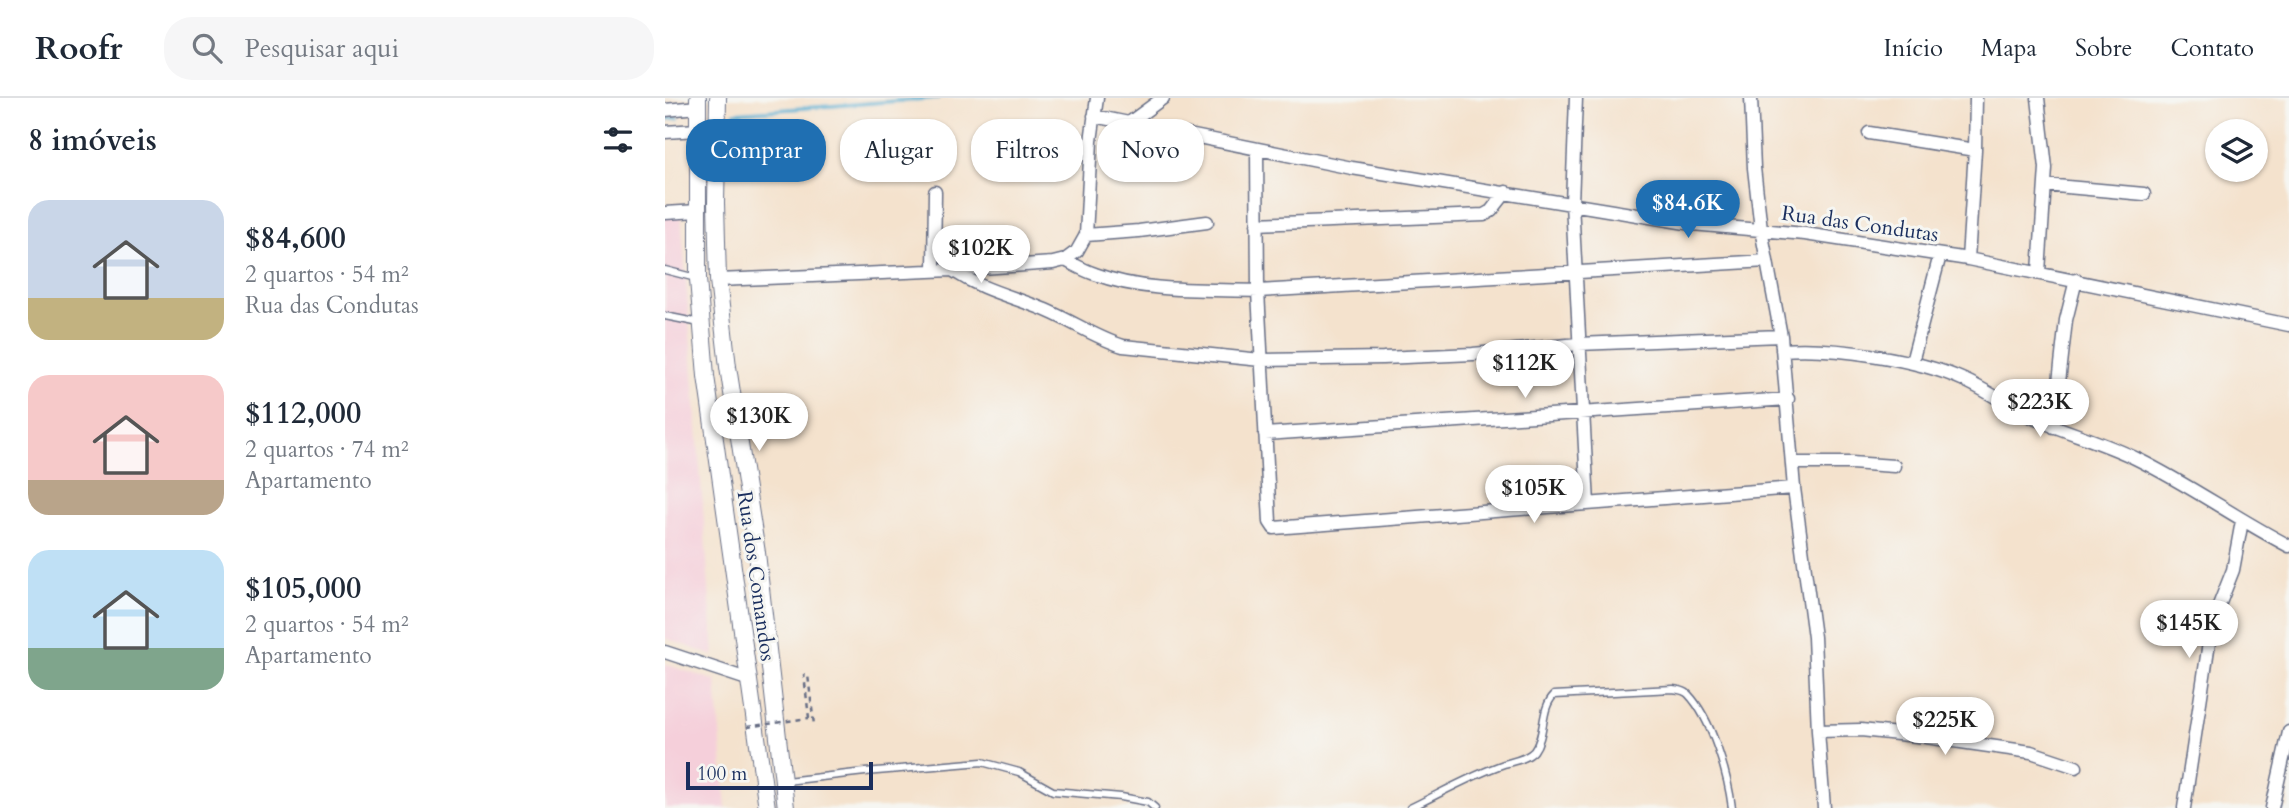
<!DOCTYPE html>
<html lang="pt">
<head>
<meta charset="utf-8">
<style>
	body { margin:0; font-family:Cardo,serif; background:#f6f6f7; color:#1f2937; height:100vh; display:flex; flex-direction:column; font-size:26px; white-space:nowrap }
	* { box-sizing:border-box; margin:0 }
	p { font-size:23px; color:#747a83 }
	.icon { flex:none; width:38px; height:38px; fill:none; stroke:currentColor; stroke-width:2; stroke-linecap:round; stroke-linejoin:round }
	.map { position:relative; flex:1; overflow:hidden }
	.panel { display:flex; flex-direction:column; background:#fff; width:665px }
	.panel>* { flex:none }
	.hud { position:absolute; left:21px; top:21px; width:665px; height:63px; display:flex; gap:14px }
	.buttons { position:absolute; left:1540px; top:21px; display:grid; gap:14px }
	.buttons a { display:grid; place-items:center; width:63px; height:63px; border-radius:50%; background:#fff; box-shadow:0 2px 5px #0004; font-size:35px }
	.scale { position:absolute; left:21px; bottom:18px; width:187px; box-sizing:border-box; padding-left:7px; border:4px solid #1b2f5e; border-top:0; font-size:19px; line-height:24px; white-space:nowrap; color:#1b2f5e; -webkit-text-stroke:5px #f6f6f2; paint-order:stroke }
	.price { position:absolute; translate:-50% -60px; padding:0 16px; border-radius:24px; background:#fff; color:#222; font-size:23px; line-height:46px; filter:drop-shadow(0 2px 4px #0008) }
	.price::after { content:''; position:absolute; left:50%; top:42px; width:21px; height:16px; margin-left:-10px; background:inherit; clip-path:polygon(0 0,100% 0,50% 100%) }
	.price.selected { background:#1f6fb2; color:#fff }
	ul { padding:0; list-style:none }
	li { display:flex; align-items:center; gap:21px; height:175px; padding:0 28px }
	li span { display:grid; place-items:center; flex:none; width:196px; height:140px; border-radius:21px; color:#555 }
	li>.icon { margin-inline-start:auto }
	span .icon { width:84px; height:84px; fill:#fffc; stroke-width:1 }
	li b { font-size:30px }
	h2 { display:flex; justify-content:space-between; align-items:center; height:84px; padding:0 28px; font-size:30px }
	.chip { padding:0 24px; border-radius:28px; background:#fff; box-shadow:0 2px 5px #0004; font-size:24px; line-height:63px }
	.chip.selected { background:#1f6fb2; color:#fff }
	header { display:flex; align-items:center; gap:42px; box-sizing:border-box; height:98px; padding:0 35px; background:#fff; border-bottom:2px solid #e0e1e3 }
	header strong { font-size:33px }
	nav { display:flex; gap:38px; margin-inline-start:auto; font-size:24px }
	.search { width:490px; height:63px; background:#f6f6f7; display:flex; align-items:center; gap:18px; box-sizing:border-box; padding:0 24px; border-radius:28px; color:#747a83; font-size:26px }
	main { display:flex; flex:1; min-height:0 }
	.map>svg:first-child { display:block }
</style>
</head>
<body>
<header>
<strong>Roofr</strong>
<div class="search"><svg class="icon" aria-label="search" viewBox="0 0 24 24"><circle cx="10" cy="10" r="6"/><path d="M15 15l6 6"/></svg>Pesquisar aqui</div>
<nav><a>Início</a><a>Mapa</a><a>Sobre</a><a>Contato</a></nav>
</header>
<main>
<section class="panel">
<h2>8 imóveis<svg class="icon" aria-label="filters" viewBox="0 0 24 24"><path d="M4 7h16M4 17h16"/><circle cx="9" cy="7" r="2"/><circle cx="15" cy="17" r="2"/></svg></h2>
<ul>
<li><span style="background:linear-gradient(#c9d6e8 70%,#c2b280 0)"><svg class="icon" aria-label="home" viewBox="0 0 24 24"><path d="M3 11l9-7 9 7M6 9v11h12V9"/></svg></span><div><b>$84,600</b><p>2 quartos · 54 m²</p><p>Rua das Condutas</p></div></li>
<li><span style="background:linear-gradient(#f6c9c9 75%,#b9a48a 0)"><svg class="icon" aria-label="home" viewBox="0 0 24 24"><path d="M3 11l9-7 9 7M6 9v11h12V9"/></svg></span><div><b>$112,000</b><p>2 quartos · 74 m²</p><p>Apartamento</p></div></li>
<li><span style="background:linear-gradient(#bfe0f5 70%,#7fa58c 0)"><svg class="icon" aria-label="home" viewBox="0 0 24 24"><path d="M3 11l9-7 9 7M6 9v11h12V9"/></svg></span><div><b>$105,000</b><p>2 quartos · 54 m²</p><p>Apartamento</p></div></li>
</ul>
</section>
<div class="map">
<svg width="1624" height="710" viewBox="0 0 1624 710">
	<rect width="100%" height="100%" fill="#f6f6f2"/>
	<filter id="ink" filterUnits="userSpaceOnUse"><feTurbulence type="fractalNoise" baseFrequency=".0143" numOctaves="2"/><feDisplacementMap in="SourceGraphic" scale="14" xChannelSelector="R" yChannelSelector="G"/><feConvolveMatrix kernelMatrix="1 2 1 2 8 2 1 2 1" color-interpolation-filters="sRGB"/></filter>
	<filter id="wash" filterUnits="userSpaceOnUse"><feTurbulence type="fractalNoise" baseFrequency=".00686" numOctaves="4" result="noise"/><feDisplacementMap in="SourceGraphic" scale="28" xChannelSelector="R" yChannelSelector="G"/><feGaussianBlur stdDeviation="1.57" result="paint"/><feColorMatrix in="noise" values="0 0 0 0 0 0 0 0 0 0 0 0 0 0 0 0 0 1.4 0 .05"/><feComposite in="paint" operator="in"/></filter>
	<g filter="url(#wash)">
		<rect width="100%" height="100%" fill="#f4e2cd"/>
		<path fill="#f5cfda" d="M 16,116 L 49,558 L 0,540 L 0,117 Z
			M 0,566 L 51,583 L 61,710 L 0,710 Z"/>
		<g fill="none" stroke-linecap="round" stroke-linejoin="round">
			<path stroke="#55aed2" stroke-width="3.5" d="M 70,15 L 273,0
				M 0,21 L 13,20"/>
		</g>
	</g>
	<g filter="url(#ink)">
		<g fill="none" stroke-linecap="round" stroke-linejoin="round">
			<defs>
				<path id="service" d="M 0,172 L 31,180
					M 0,218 L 35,225
					M 121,683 L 200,674 L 317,664 L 354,674 L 388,693 L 456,699 L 483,704 L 490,710
					M 745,710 C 776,695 807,677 839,666 C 849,663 862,661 869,653 C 881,637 875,611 889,597 L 1008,591 C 1013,592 1019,592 1023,596 C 1047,621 1063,677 1067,710"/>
				<path id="minor" d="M 911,0 L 907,105 L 923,406
					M 1086,0 L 1089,70 L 1096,131 L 1116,238 L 1129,390 L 1149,539 L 1153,633 L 1159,710
					M 1373,0 L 1381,70 L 1374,174
					M 0,12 L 33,9
					M 429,18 L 687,70 L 1027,126 L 1140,136 L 1303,161 L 1624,227
					M 464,25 L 498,0
					M 0,34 L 33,32
					M 1204,35 L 1310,52
					M 592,51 L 593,193 L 605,424 L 609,430 L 1129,390
					M 1380,87 L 1479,96
					M 0,115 L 33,113
					M 592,126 L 819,117 L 826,113 L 841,94
					M 421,137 L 474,133 L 542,124
					M 1303,161 L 1310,52 L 1311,0
					M 400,162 C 410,167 420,173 430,176 C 480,195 540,191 593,193 L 1102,163
					M 287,172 C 318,192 339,196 373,209 C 403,220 428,239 458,248 L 596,262 L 718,260 L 808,256 L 913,246 L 1116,238
					M 269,173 L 270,94
					M 53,182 L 287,172 L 388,165 L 400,162 L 412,153 L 421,137 L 426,43 L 432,0
					M 1117,252 C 1168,248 1253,261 1299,282 C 1321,292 1342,307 1364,318 C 1399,334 1438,344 1472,361 C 1525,387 1572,421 1624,448
					M 1247,264 L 1275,157
					M 1389,329 L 1401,222 L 1411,182
					M 600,336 L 1123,301
					M 1127,365 L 1186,365 L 1229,368
					M 0,554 L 85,582
					M 1153,633 L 1196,632 L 1261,639 L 1366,654 L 1411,669
					M 1519,710 L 1545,538 L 1551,515 L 1568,472 L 1577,423
					M 1607,710 L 1624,634"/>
				<path id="secondary" d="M 33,0 L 33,181 L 41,278 L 102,710
					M 53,0 L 51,105 L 53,182 L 63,269 L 92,455 L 121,710"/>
			</defs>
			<use href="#service" stroke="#676e85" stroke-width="9"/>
			<use href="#minor" stroke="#676e85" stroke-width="15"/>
			<use href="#secondary" stroke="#676e85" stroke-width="18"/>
			<path stroke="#676e85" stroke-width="2.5" stroke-dasharray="5 5" stroke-linecap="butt" d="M 144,620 L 139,577 L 143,577 L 149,627"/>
			<use href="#service" stroke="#fff" stroke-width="6"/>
			<use href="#minor" stroke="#fff" stroke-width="12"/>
			<use href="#secondary" stroke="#fff" stroke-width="16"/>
			<path stroke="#676e85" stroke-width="2.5" stroke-dasharray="5 5" stroke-linecap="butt" d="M 82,629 L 144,620"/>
		</g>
	</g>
	<g text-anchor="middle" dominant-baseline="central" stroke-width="6" stroke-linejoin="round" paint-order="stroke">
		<g font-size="21" fill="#1b2f5e" stroke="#f6f6f2">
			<text transform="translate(1195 126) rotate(8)">Rua das Condutas</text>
			<text transform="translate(91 478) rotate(82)">Rua dos Comandos</text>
		</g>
	</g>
</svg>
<div class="buttons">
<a><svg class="icon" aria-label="layers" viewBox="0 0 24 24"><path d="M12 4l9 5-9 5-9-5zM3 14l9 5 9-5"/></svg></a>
</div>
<div class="scale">100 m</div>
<b class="price selected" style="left:1023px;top:142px">$84.6K</b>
<b class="price" style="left:316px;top:187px">$102K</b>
<b class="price" style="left:860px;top:302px">$112K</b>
<b class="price" style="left:1375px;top:341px">$223K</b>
<b class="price" style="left:94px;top:355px">$130K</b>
<b class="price" style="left:869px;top:427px">$105K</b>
<b class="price" style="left:1524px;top:562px">$145K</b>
<b class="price" style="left:1280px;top:659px">$225K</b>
<div class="hud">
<a class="chip selected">Comprar</a>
<a class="chip">Alugar</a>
<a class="chip">Filtros</a>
<a class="chip">Novo</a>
</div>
</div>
</main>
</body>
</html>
